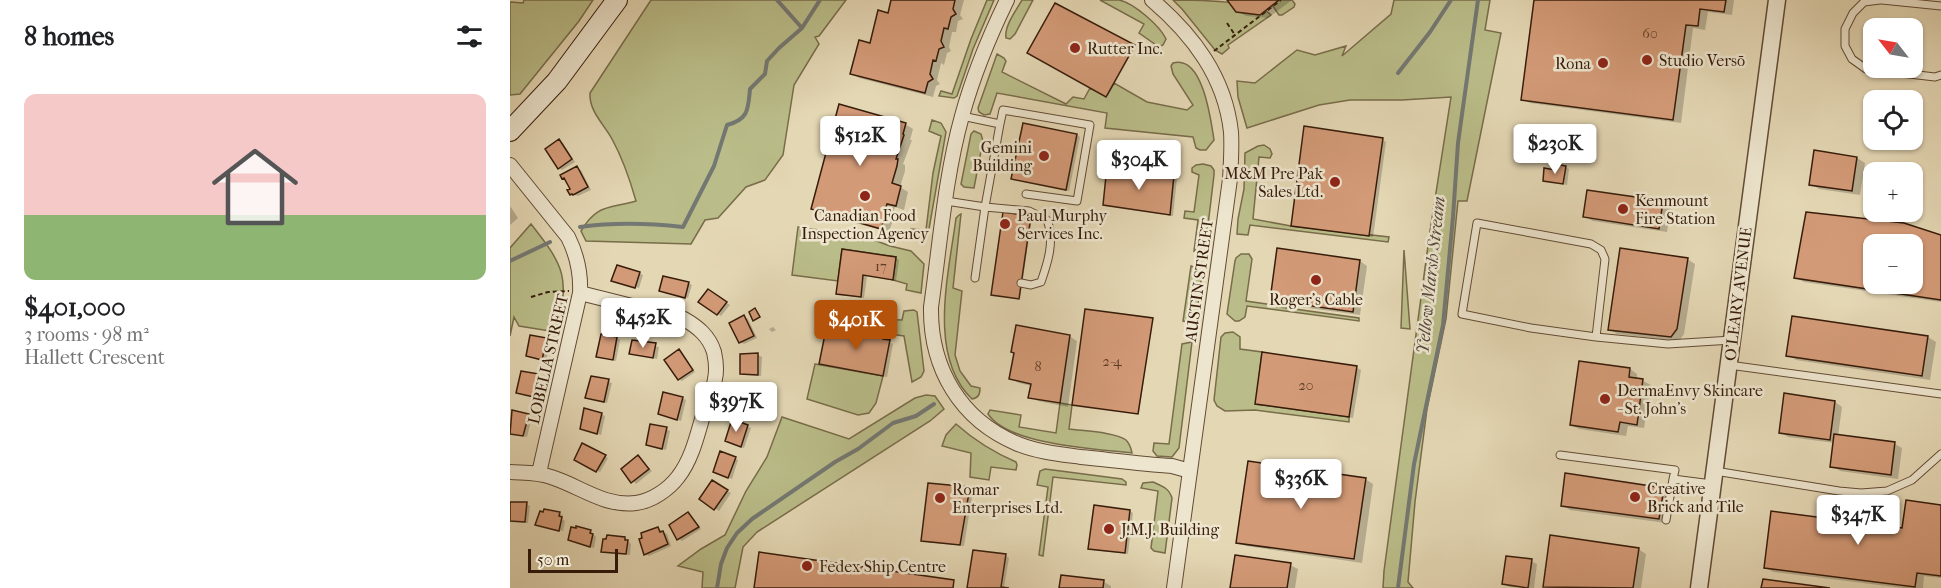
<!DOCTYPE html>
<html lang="en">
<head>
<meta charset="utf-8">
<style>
	body { margin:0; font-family:"IM FELL French Canon",serif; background:#f2f2f2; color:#202124; height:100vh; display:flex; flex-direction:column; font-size:22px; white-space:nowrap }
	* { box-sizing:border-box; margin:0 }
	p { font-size:20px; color:#757577 }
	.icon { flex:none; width:33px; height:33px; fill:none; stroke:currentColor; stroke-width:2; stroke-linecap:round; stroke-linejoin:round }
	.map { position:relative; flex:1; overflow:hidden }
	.sheet { display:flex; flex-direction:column; background:#fff; width:510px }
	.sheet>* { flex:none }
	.needle { width:39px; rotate:301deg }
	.tools { position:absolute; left:1353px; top:18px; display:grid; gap:12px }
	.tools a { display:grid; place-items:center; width:60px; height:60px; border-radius:12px; background:#fff; box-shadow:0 2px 4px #0004; font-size:30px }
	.scale { position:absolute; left:18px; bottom:15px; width:90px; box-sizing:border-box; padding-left:6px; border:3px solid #371c0a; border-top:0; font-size:16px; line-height:21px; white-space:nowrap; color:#371c0a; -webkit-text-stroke:4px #ede5ce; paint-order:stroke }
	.price { position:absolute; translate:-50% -51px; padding:0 14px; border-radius:6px; background:#fff; color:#222; font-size:20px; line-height:39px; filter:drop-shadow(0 2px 3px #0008) }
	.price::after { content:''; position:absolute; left:50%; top:36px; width:18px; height:14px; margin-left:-9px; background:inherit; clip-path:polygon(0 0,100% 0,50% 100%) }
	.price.on { background:#b45309; color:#fff }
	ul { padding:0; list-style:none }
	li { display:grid; align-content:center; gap:12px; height:318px; padding:0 24px }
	li span { display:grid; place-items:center; height:186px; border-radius:12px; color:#555 }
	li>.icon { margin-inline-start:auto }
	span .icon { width:108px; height:108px; fill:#fffc; stroke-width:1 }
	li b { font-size:26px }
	h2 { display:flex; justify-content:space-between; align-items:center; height:72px; padding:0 24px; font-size:26px }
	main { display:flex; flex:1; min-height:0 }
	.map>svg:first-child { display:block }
</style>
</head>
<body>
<main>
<section class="sheet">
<h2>8 homes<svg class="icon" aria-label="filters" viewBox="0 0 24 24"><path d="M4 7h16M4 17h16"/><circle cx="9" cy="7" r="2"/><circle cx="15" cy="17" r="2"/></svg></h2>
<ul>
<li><span style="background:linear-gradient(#f6c9c9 65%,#8fb573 0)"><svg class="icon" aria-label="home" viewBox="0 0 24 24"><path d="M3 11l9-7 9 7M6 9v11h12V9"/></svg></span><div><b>$401,000</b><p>3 rooms · 98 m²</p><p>Hallett Crescent</p></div></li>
</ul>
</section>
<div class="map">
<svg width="1431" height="588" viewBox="0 0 1431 588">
	<rect width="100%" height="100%" fill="#e4d7b4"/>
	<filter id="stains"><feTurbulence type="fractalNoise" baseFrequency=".00333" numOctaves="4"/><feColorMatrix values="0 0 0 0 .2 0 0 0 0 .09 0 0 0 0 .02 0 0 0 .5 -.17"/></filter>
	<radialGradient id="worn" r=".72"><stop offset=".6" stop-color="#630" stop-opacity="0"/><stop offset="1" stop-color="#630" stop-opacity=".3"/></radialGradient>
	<path fill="#babd89" stroke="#786c4a" stroke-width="1.5" d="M 14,0 L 83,0 L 69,21 L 10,94 L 0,95 L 0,2 L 13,3 Z
		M 141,0 L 336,0 L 309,36 L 305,37 L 309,44 L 284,85 L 273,155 L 255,180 L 236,187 L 208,218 L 195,220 L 181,244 L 76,241 L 71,231 C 87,204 98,209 126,201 C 120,180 113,159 102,139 C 93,123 79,111 80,93 Z
		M 477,0 L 484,0 L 463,49 L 447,96 L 444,98 L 429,96 L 431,91 L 442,94 L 461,39 Z
		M 512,0 L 523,0 L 505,34 L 500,39 L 496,38 C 494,26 506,11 512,0 Z
		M 590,0 C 596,0 603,0 609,0 C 624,3 650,26 656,39 L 653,45 L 649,47 L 629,33 L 634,24 Z
		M 663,0 C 685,0 747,0 761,15 L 718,45 L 719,48 L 712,54 L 705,50 L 672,9 Z
		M 769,0 L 782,0 L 785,4 L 784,7 L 772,15 L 769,15 L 762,5 Z
		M 884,0 L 980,0 L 975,30 L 991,33 L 957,201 L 948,201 L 936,319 L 917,409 L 905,502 L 898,582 L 903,588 L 873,588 L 874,571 L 920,231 L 941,97 L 892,100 L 840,100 L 809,105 L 737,128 L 728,97 L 727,81 L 745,83 L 787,50 L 805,55 L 836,46 L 832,56 L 881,14 Z
		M 487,54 L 494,58 L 496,61 L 492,72 L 556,104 L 563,97 L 574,99 L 580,88 L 596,96 L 604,83 L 637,102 L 677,110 L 683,105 L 663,74 L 661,66 L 663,63 C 693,54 701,121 704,140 L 696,150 L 690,150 L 686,148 L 683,137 L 595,128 L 597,113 L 487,93 L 480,114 L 474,115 L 469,112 L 468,108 Z
		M 422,120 L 431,123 L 436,132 L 419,229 L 418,233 L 412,235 L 400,235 L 401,229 L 416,230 L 423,173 L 431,136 L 419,131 Z
		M 464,131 L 471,134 L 473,141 L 464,188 L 454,187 L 451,184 L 461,134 Z
		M 754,145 L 760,149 L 762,154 L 760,158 L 749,157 L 743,219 L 781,226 L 879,237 L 878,242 L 740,225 L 738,235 L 727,234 L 728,219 L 734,189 L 735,153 L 748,146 Z
		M 693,164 L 701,166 L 704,170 L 704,175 L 696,242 L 693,247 L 684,251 L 688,220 L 674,218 L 675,211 L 684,212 L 689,175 L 682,172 L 682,168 L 686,165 Z
		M 451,214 L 443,288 L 452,291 L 445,355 L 450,371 L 461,386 L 470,388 C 470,395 468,398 462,399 C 417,356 439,273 446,218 L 449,215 Z
		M 21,224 C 55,267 60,278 46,332 L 9,326 L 4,317 L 0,336 L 0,248 Z
		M 288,227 L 356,237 L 380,246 L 401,251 L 414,264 L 411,293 L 396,290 L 397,284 L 383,280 L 386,257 L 332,249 L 328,281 L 282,275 Z
		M 894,250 L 900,329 L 891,328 Z
		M 731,254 L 739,254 L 742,259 L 736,301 L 763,305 L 763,306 L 849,318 L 849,321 L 737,306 L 735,317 L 729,321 L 725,321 L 717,314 L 725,261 L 726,258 Z
		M 681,266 L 686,268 L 691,280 L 686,323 L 673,321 Z
		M 404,310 L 407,312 L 414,371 L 411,377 L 402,382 L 394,336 L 380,334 L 380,340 L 373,339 L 374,334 L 349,328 L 347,332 L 332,329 L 331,332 L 313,328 L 314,321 L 321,318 L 392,320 L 394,311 Z
		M 723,332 L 730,337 L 730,349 L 752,352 L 746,404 L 839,417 L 839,422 L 745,410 L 715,411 L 707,406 L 704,400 L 711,337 L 715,333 Z
		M 682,342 L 669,448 L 662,457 L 647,456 L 643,451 L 644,443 L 659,444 L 672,344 Z
		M 305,364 L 373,376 L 366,403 L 359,413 L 348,415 L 297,399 Z
		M 416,395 L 425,396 L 434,409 L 420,421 L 247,532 L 233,547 L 225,588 L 192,588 L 193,572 L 168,566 L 191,549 L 215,535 L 236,491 L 257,457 L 272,417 L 339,439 L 405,398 Z
		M 550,403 L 562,405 L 559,429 C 573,431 605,432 616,440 C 620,444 621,448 622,453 C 587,449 498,445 478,414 L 480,410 L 511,415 L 509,427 L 546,433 Z
		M 446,424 C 464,440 483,452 506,462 L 507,465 L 506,470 L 481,467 L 479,480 L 460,477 L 461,453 L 432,446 L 436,435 Z
		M 535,469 L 612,479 L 616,482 L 616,485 L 543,477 L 533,556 L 529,555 L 538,487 L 527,485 L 530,471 Z
		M 643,482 C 652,486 659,488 662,498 L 655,553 L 644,551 L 641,548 L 648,491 L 631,488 L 633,483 Z"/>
	<path fill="#0003" fill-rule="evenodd" d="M 383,0 L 454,0 L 450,15 L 453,19 L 448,21 L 446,32 L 442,32 L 439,47 L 441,51 L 437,53 L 434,65 L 431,63 L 427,80 L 430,84 L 426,86 L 423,97 L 349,78 L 342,73 L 379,14 Z
		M 719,0 L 782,0 L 758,18 L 736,16 L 727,11 Z
		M 1025,0 L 1224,0 L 1222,15 L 1198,12 L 1195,30 L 1183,28 L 1171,123 L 1020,103 L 1012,99 Z
		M 546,5 L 625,47 L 598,96 L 520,52 Z
		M 395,124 L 403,129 L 400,140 L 402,140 L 393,164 L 395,165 L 395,171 L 390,187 L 398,192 L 394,210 L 385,207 L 383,213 L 385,214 L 379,232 L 310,213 L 303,208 Z
		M 567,135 L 570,137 L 559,191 L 506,180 Z
		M 873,140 L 876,142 L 863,237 L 786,227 L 782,225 Z
		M 49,141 L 53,143 L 65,162 L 52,170 L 49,168 Z
		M 1347,158 L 1355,163 L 1350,195 L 1309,189 L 1301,184 Z
		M 1055,167 L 1059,169 L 1057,185 L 1034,180 Z
		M 67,168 L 71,170 L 81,190 L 68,196 L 61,194 L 62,189 L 57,180 L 53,178 Z
		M 625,172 L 628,175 L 664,176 L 667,178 L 663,216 L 598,206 L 595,204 Z
		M 1078,192 L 1153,203 L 1161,207 L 1157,232 L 1083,221 L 1075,217 Z
		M 0,206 L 8,218 L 0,225 Z
		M 1297,213 L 1431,237 L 1431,302 L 1294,282 L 1286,278 ZM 1364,244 L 1402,244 L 1402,284 L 1364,284 Z
		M 494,214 L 522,218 L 510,299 L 484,295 Z
		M 333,250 L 386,258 L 389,260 L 386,281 L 357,276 L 354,298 L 332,295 L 328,293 Z
		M 1177,259 L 1185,264 L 1174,334 L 1169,341 L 1107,334 L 1099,329 Z
		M 850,261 L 857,266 L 850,315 L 769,304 L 761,300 Z
		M 129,273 L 133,275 L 129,288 L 107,282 Z
		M 178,283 L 182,285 L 178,298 L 151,291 Z
		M 198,291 L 220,305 L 211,316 L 190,302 Z
		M 234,317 L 238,319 L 247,338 L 234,344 L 230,342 Z
		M 1283,318 L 1418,337 L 1426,342 L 1420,380 L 1286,360 L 1278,355 Z
		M 642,319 L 629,414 L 564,405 Z
		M 263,327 L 266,330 L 262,332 L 259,329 Z
		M 333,334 L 373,335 L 377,337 L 376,341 L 383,344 L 377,377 L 314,365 Z
		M 559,336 L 567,341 L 558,407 L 528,401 L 520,397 L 522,386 L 509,383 L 501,378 Z
		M 107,338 L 110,340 L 106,361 L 88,356 Z
		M 36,340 L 40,342 L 36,361 L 21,357 Z
		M 123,342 L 149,347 L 147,359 L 121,354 Z
		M 169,351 L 172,353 L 185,372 L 172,381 L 169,379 Z
		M 754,354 L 847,368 L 851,370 L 843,418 L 751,405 L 747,403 Z
		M 248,355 L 252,357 L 251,376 L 235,375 L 232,373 L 232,356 Z
		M 1120,369 L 1127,374 L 1127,380 L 1133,381 L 1141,385 L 1134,428 L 1118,426 L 1116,436 L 1069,429 L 1061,425 Z
		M 12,372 L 32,377 L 28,398 L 8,392 Z
		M 82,377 L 102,383 L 97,403 L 77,398 Z
		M 247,397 L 250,399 L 244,419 L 229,414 Z
		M 172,398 L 176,400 L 171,421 L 153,415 Z
		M 1325,402 L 1332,407 L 1328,436 L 1385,444 L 1392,448 L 1388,479 L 1330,471 L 1322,466 L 1325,443 L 1278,437 L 1270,432 Z
		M 3,412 L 22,417 L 17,437 L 0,433 Z
		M 91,414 L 95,416 L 91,435 L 71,429 Z
		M 223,421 L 241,428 L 234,448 L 220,443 Z
		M 156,429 L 160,431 L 156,450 L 141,446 Z
		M 73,445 L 98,458 L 90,472 L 66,460 Z
		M 128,456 L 142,471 L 126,484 L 113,469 Z
		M 225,458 L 228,460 L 222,479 L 208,473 Z
		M 855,479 L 863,484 L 852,563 L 736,546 L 728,542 Z
		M 202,482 L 221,493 L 209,511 L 191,499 Z
		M 459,489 L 463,491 L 454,546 L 416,542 L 413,540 Z
		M 1153,490 L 1161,494 L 1156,523 L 1060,510 L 1052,505 Z
		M 0,503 L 16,504 L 20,506 L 18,523 L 0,522 Z
		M 1431,507 L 1431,578 L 1414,576 L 1413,588 L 1393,588 L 1263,572 L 1255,567 L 1394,529 Z
		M 35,511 L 53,515 L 52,519 L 55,521 L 53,531 L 31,526 Z
		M 620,511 L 623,513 L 618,554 L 583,550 L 580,548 Z
		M 178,514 L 191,529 L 172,541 L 168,538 Z
		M 148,529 L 157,534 L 161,546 L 139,556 L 135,554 Z
		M 80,531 L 86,537 L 84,548 L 64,541 Z
		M 114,538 L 121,544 L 120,555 L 96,553 L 93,551 Z
		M 1128,549 L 1136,554 L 1131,588 L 1038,588 L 1034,586 Z
		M 496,556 L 499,558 L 494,588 L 459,588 Z
		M 1021,561 L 1027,564 L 1024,588 L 999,587 L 994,583 Z
		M 780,565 L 788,569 L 785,588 L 722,588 Z
		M 594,582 L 601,586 L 601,588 L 550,588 Z"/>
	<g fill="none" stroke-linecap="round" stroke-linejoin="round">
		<path stroke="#747873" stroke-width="4" d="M 267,0 L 292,28
			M 888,73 L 920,32 L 941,0
			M 70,227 C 105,222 138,223 173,227 L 204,166 L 217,125 C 239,119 238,109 240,89 L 255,74 L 257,61 L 269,48 L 292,28 L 310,0
			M 0,261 L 40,242
			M 207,588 L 211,564 L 217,548 L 227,533 L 242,519 L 325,462 L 348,449 L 383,423 L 406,416 L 424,404
			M 888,588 L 904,464 L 933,325 L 943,217 L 948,143 L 968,0"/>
	</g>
	<path fill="#d39a77" stroke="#371c0a" stroke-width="1.5" fill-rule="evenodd" d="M 381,0 L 445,0 L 443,9 L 446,14 L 441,17 L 438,29 L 434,28 L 431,41 L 434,47 L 429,49 L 426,61 L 423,60 L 420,74 L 423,79 L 418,82 L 415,93 L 340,74 L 349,40 L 360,43 L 368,10 L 378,13 Z
		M 717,0 L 769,0 L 750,15 L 726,12 Z
		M 1024,0 L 1216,0 L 1214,12 L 1190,9 L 1188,26 L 1176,25 L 1163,120 L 1011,100 Z
		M 545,3 L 625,45 L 596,97 L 517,53 Z
		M 329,104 L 396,123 L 393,134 L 394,135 L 386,159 L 388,159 L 387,166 L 382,183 L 391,186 L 386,206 L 377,204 L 376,207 L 378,208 L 371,229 L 301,209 Z
		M 513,123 L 567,134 L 556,190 L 501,179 Z
		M 794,126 L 873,138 L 859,236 L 781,226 Z
		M 49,139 L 62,159 L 48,169 L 35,149 Z
		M 1304,150 L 1347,157 L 1342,191 L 1299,185 Z
		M 1046,164 L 1056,166 L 1053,184 L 1033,181 L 1034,168 L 1045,170 Z
		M 67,166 L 78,187 L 63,195 L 62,194 L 60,195 L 57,190 L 60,189 L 54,178 L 52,179 L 50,175 Z
		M 597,166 L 626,170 L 625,173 L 634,175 L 635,172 L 664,175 L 660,215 L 593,205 Z
		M 1077,190 L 1153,201 L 1149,229 L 1073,217 Z
		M 493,212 L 521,216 L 509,299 L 481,295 Z
		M 1296,212 L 1394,223 L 1431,235 L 1431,300 L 1284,278 ZM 1364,244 L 1402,244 L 1402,284 L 1364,284 Z
		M 767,248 L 850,260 L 843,312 L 760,300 Z
		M 1110,248 L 1178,258 L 1167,329 L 1161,337 L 1098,330 Z
		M 332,249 L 386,257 L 383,280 L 353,275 L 351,297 L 326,294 Z
		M 107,265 L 130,272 L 125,288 L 101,281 Z
		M 153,276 L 179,282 L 175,298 L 149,291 Z
		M 198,289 L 217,302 L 207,315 L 188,302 Z
		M 245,308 L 250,317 L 243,321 L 239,312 Z
		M 575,309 L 643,318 L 628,414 L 562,405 Z
		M 234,315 L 244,336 L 229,343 L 219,323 Z
		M 1282,316 L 1418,336 L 1412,376 L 1276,356 Z
		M 506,325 L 560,335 L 550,403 L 518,398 L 521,384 L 499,379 L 504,353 L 501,352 Z
		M 349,328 L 374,333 L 373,339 L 380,340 L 373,376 L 309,364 L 316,329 L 331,332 L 332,329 L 347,332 Z
		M 91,334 L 107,337 L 103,360 L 86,357 Z
		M 20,335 L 37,338 L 32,360 L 16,356 Z
		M 122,340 L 146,343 L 143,358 L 119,354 Z
		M 169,349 L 183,370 L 168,380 L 154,360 Z
		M 752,352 L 847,366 L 839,417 L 745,404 Z
		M 248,353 L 248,375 L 230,374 L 230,354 Z
		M 1069,361 L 1120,368 L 1119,377 L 1133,379 L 1127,425 L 1110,422 L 1108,432 L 1060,425 Z
		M 11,371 L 29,374 L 24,397 L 6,393 Z
		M 81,376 L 99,379 L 94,402 L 75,398 Z
		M 230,391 L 248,396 L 240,418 L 224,413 Z
		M 153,392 L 173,397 L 167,420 L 148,414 Z
		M 1274,393 L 1325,401 L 1320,440 L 1269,433 Z
		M 74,408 L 92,413 L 87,434 L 70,429 Z
		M 2,410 L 19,414 L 13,436 L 0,434 Z
		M 222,419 L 238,425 L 231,447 L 215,441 Z
		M 140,424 L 157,427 L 152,449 L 136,445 Z
		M 1324,434 L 1385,442 L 1381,475 L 1320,467 Z
		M 72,443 L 96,455 L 86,472 L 64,460 Z
		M 210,451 L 226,457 L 218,478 L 203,472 Z
		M 128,455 L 139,469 L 121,483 L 111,469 Z
		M 738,461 L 856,478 L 844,559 L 726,543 Z
		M 1055,473 L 1154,488 L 1149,519 L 1051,506 Z
		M 202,480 L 218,490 L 204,510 L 189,499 Z
		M 418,483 L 460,487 L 450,545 L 411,541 Z
		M 1396,500 L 1431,505 L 1431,576 L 1407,573 L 1405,587 L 1254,568 L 1261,511 L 1392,528 Z
		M 0,502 L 17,502 L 15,522 L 0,521 Z
		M 584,505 L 620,510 L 615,553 L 578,549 Z
		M 34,509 L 50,512 L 49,516 L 52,517 L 49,531 L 25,525 L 30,511 L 33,512 Z
		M 178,512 L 189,527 L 167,540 L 159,525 Z
		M 66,526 L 81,530 L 80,533 L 83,534 L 80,547 L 58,540 L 61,527 L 66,528 Z
		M 148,527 L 150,532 L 153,531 L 158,544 L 134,555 L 129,539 L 132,538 L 131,533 Z
		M 97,535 L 115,537 L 115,540 L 118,540 L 116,554 L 91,552 L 93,539 L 96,539 Z
		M 1040,535 L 1129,548 L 1123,588 L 1033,587 Z
		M 463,550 L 496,554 L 491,587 L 499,588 L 457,588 Z
		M 249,552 L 444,580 L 443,588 L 244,588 Z
		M 725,555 L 781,563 L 777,588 L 720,588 Z
		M 996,556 L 1022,559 L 1018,588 L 992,584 Z
		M 551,575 L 594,580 L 593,588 L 549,588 Z
		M 1253,579 L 1320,588 L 1251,588 Z"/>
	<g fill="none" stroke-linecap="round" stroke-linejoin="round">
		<defs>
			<path id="service" d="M 1370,0 L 1354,2 L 1343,13 L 1335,29 L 1335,46 L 1342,59 L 1356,69 L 1425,77 L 1431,75
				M 1372,0 L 1431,6
				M 490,124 L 493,110 L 580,125 L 567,201 L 516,194
				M 436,201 L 475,207 L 490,124 L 452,116
				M 967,223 L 1081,244 L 1091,250 L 1095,259 L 1086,337 L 1021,328 L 952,314 Z
				M 465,278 L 475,207 L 519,211 L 537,220 C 545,240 538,262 531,282 L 521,285 L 511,283
				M 1086,337 L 1158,344 L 1222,340
				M 1219,365 L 1431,394
				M 1050,455 L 1165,470 L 1163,479
				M 1205,471 L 1329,491 L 1351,493 L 1377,491 L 1402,480 L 1431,454
				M 1156,520 L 1163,479 L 1202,484"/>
			<path id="minor" d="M 497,0 C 479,37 463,76 452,116 C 435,177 430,244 421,307 C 420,368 450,420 508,444 C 528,452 549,454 571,457 C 601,460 631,464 662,466 L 680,471
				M 642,0 C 683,35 715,77 721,132 C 722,147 721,163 720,179 L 664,588
				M 0,165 L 58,237 C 67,255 71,273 70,293 L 29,473
				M 0,472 C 14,473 27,472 41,477 C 70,486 94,507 126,503 C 142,501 159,489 168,477 C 183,458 188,431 195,409 C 199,400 204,389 205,379 C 207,370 206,361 204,352 C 199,336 188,327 174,319 L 70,293"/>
			<path id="tertiary" d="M 1189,588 L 1267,0"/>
			<path id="secondary" d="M 0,131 L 47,81 L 107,0"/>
		</defs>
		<use href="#service" stroke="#624b34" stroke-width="9"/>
		<use href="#minor" stroke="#624b34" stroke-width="16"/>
		<use href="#tertiary" stroke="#624b34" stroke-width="19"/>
		<use href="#secondary" stroke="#371c0a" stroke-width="22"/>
		<path stroke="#371c0a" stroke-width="2" stroke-dasharray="4.5 3" stroke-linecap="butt" d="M 717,23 L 725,35
			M 704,51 L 771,0
			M 21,297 L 38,292 L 59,291"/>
		<use href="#service" stroke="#ede5ce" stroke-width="7"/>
		<use href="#minor" stroke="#ede5ce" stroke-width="14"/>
		<use href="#tertiary" stroke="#ede5ce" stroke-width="16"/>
		<use href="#secondary" stroke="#ede5ce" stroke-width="20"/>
	</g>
	<g fill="#8f2418" stroke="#ede5ce" stroke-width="2">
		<circle cx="565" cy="48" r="6"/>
		<circle cx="1137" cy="60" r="6"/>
		<circle cx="1093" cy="63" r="6"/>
		<circle cx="534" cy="156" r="6"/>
		<circle cx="825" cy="182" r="6"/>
		<circle cx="355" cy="196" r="6"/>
		<circle cx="1113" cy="209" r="6"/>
		<circle cx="495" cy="224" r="6"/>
		<circle cx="806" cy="280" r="6"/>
		<circle cx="1095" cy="399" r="6"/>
		<circle cx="1125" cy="497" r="6"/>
		<circle cx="430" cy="498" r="6"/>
		<circle cx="599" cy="529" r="6"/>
		<circle cx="297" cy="566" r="6"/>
	</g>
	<g text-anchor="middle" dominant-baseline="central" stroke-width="5" stroke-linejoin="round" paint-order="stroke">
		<g font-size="14" fill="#5e3c25">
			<text x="1140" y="33">60</text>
			<text x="371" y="266">17</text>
			<text x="602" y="361">2-4</text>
			<text x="528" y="366">8</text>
			<text x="796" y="385">20</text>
		</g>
		<g font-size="16" fill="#371c0a" stroke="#ede5ce" text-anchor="start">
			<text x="577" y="48">Rutter Inc.</text>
			<text x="1149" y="60">Studio Versō</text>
			<text x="1081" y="63" text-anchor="end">Rona</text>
			<text x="522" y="147" text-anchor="end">Gemini<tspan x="522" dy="18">Building</tspan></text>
			<text x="813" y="173" text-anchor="end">M&amp;M Pre Pak<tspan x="813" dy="18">Sales Ltd.</tspan></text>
			<text x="1125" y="200">Kenmount<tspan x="1125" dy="18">Fire Station</tspan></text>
			<text x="355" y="215" text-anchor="middle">Canadian Food<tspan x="355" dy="18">Inspection Agency</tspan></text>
			<text x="507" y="215">Paul Murphy<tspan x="507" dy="18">Services Inc.</tspan></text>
			<text x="806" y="299" text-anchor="middle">Roger's Cable</text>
			<text x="1107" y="390">DermaEnvy Skincare<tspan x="1107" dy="18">- St. John's</tspan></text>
			<text x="1137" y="488">Creative<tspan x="1137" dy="18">Brick and Tile</tspan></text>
			<text x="442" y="489">Romar<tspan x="442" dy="18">Enterprises Ltd.</tspan></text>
			<text x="611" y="529">J.M.J. Building</text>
			<text x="309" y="566">Fedex Ship Centre</text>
		</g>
		<g font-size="16" fill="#371c0a" stroke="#ede5ce">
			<text transform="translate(689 280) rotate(-82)">AUSTIN STREET</text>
			<text transform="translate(1228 294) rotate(-83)">O'LEARY AVENUE</text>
			<text transform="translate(38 359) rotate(-77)">LOBELIA STREET</text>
		</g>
		<g font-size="18" font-style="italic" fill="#554a3f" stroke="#ede5ce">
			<text transform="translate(921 275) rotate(-84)">Yellow Marsh Stream</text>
		</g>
	</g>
	<rect width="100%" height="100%" filter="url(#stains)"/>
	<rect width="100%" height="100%" fill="url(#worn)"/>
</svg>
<div class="tools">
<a><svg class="needle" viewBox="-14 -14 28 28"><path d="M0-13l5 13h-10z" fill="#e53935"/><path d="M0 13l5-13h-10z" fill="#757577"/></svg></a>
<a><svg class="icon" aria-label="locate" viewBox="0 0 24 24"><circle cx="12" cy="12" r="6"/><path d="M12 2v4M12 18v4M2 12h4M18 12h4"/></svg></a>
<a>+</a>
<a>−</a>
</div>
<div class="scale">50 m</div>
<b class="price" style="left:350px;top:167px">$512K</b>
<b class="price" style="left:1045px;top:175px">$230K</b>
<b class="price" style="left:629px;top:191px">$304K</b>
<b class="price" style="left:133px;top:349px">$452K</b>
<b class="price on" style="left:346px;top:351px">$401K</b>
<b class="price" style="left:226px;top:433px">$397K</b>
<b class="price" style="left:791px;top:510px">$336K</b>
<b class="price" style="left:1348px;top:546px">$347K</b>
</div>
</main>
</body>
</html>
